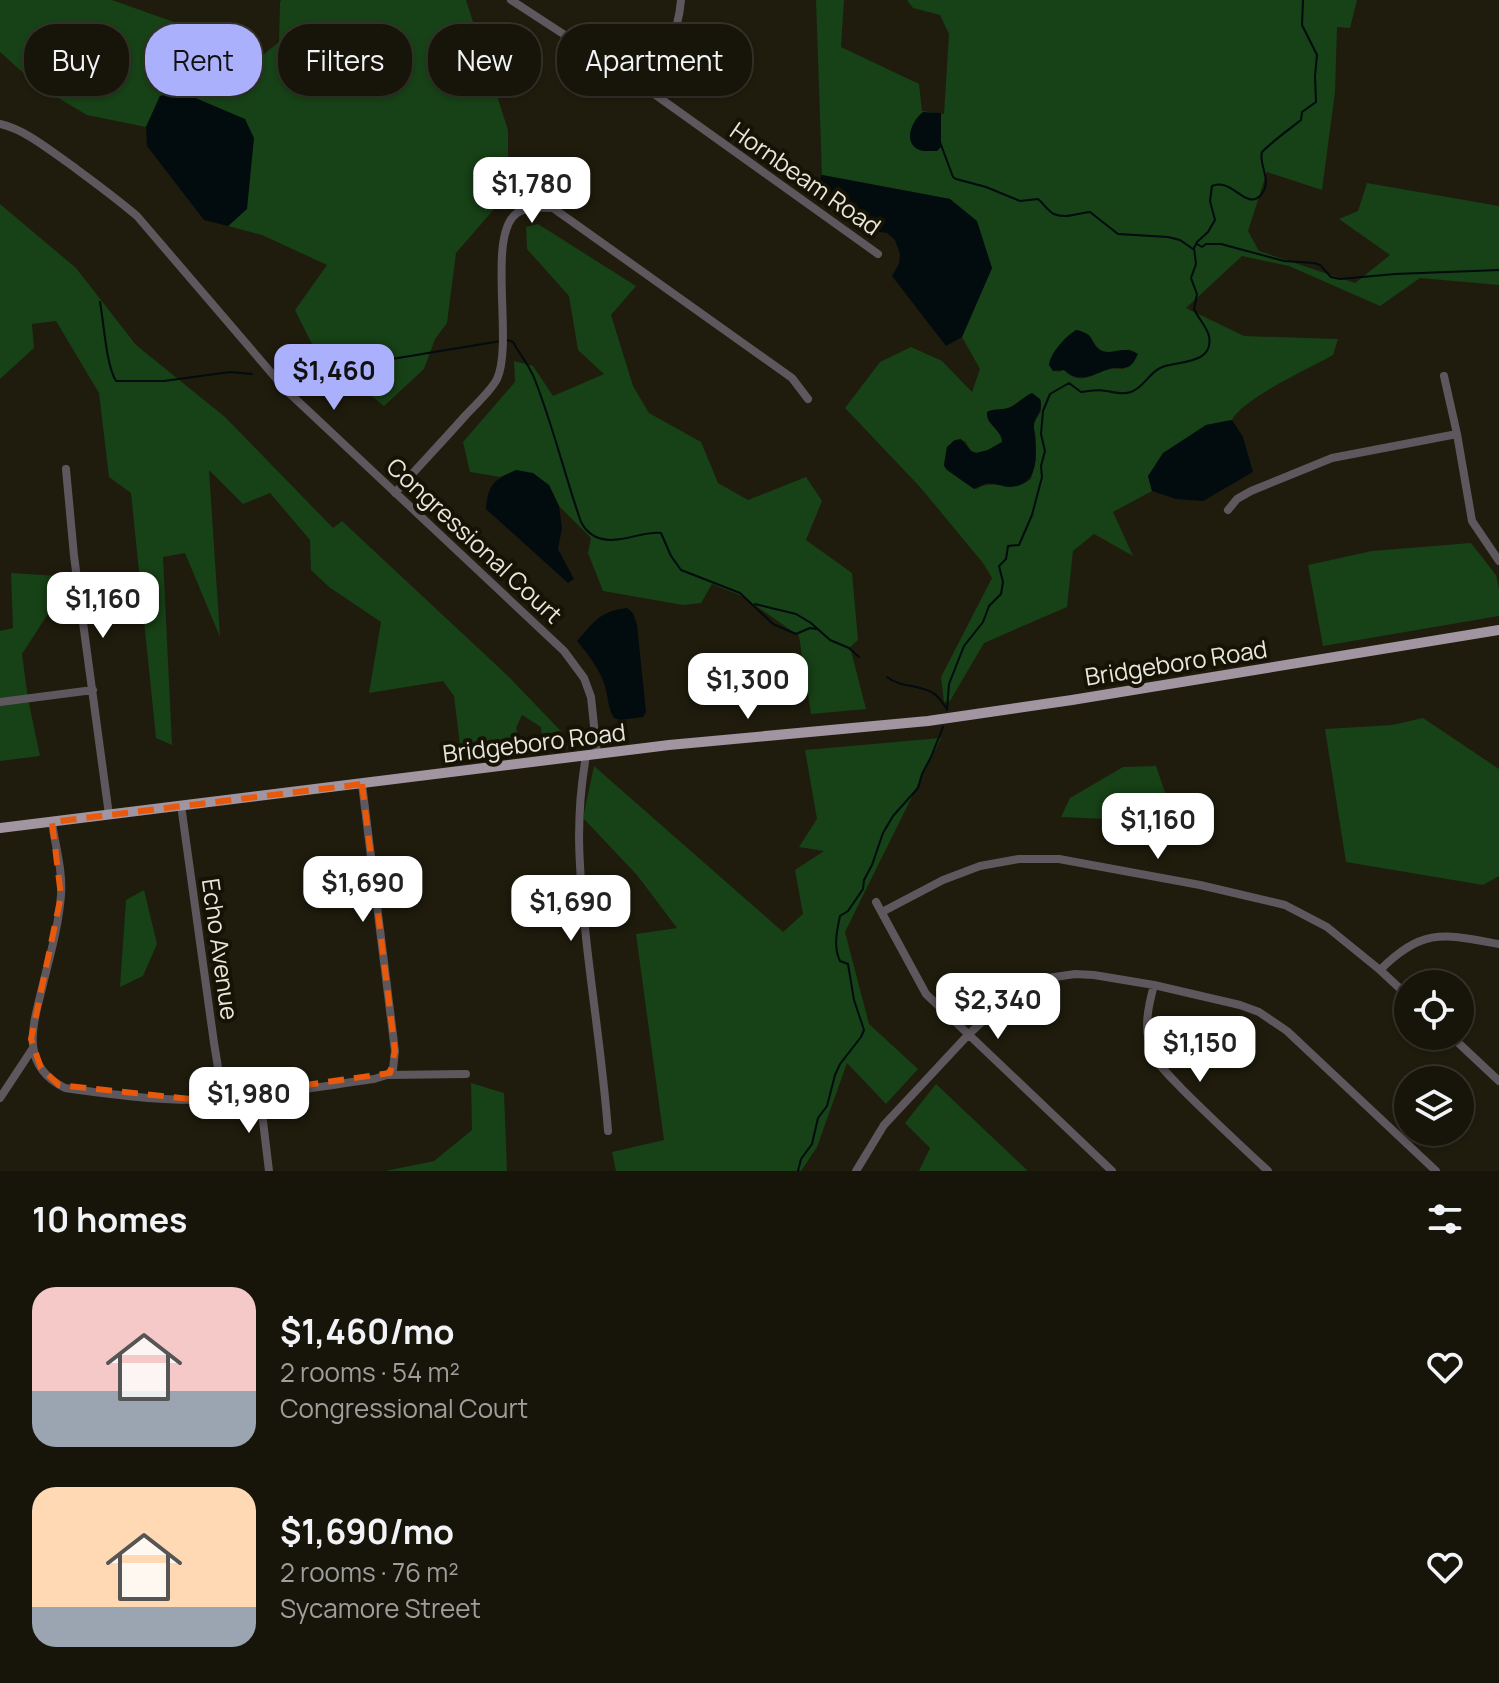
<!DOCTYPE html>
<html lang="en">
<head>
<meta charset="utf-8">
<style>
	body { margin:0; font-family:Manrope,sans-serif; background:#242218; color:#f1f3f6; height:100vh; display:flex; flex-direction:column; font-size:30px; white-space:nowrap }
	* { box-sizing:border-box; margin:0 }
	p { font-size:26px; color:#9e9f9c }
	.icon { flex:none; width:44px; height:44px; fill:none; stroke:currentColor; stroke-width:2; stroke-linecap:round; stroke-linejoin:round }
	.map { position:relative; height:1171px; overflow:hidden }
	.panel { display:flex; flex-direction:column; background:#17150a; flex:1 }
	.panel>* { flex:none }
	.guide { position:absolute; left:24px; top:24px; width:800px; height:72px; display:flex; gap:16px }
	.buttons { position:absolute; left:1394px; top:970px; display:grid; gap:16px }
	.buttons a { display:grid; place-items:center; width:80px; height:80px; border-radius:50%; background:#17150a; box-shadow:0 2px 6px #0004,0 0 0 2px #36342b; font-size:40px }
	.price { position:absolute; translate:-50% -68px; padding:0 18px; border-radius:16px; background:#fff; color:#222; font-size:26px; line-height:52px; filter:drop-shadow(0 2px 4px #0008) }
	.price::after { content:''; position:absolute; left:50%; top:48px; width:24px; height:18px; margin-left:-12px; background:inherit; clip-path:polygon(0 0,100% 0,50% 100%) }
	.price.on { background:#aab0fb; color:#111 }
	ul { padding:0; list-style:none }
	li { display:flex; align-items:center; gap:24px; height:200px; padding:0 32px }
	li span { display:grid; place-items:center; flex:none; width:224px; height:160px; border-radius:24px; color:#555 }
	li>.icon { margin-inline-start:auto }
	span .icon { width:96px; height:96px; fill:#fffc; stroke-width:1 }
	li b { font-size:34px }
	h2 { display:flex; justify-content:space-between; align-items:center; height:96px; padding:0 32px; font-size:34px }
	.tag { padding:0 28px; border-radius:32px; background:#17150a; box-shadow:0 2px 6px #0004,0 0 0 2px #36342b; font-size:28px; line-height:72px }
	.tag.on { background:#aab0fb; color:#111 }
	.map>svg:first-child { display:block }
</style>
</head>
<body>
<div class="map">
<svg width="1499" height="1171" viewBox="0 0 1499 1171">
	<rect width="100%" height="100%" fill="#1f1c0d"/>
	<path fill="#174116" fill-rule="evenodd" d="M 0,0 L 112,0 L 264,54 L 279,42 L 280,3 L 281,0 L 466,0 L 508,130 L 508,193 L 456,253 L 447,323 L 435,339 L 424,369 L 384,406 L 345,375 L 326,381 L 286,363 L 316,352 L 295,310 L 327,265 L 262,235 L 228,226 L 247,208 L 160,96 L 146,127 L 87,115 L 38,86 L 0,52 Z
		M 816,0 L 844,0 L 841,47 L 919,84 L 922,111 L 944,114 L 949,34 L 940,15 L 913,8 L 907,0 L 1357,0 L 1350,28 L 1337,27 L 1335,92 L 1322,190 L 1267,172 L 1248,231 L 1259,251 L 1355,283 L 1390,255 L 1339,219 L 1358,211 L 1367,183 L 1499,206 L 1499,285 L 1420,278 L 1380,306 L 1289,266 L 1242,256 L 1186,308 L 1244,336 L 1338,339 L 1333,355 C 1310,368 1242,399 1232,420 L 1206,425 L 1148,476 L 1152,491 L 1113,512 L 1133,556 L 1094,534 L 1073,551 L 1067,607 L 984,643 L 950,701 L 944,702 L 941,677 L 992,578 L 983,563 L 920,487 L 845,408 L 880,362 L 911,347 L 942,361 L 972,392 L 980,369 L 962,337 L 992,268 L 950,199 L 822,175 ZM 1076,330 C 1095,334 1091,346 1103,351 C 1112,354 1122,349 1131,350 L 1124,369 C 1119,369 1114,368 1110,369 C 1093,372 1082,388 1064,370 L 1057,372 L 1061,344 ZM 1032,393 L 1041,401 L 1041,411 L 1033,425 L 1036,437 L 1036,459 L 1031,479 C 1011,493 995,478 976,489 L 945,468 L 944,465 L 947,447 L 955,440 L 965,441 L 971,451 L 976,453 L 988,450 L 1002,442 L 1002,437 L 988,420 L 987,412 C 995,408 1000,410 1008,408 C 1016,405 1023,397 1032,393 Z
		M 0,204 L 76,268 L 136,345 L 225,417 L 333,528 L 342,521 L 509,677 L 577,748 L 543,749 L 541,727 L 522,715 L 516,728 L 524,750 L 462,761 L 454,696 L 443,681 L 369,693 L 381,622 L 329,587 L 311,570 L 310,540 L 270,493 L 243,504 L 209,470 L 220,637 L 185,553 L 163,557 L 172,745 L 156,738 L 131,493 L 109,477 L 99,393 L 56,321 L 32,324 L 34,348 L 0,379 Z
		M 538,224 L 636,286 L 611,315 L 633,386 L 649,413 L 701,442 L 718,483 L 748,500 L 806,477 L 822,501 L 806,540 L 852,573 L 858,640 L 850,647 L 866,709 L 811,714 L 799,636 L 742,596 L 712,584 L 701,603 L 683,605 L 603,591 L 588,553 L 591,538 L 559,506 L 549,485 L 517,470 L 500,477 L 470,472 L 463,442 L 515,382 L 514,361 L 533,366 L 553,396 L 604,374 L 578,350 L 569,296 L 527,249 L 526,227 Z
		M 1471,543 L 1496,575 L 1499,589 L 1499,616 L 1323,646 L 1308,565 L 1372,551 Z
		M 11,573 L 59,576 L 64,589 L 22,654 L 28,699 L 40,756 L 0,761 L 0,631 L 13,628 Z
		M 1423,718 L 1499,769 L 1499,876 L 1483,885 L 1346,862 L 1325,729 L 1392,725 Z
		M 941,738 L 845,932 L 869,1024 L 918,1069 L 886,1104 L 847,1063 L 817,1147 L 801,1171 L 616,1171 L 612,1152 L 664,1140 L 636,934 L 677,928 L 637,875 L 583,818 L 594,766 L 783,932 L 803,914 L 795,870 L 824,851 L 799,847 L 817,819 L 805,750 Z
		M 1156,766 L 1175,822 L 1061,817 L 1070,798 L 1123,767 Z
		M 144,890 L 157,944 L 143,976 L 120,987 L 126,900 Z
		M 471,1083 L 504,1093 L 507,1171 L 385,1171 L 434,1161 L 472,1130 Z
		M 936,1084 L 1028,1171 L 919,1171 L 930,1148 L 905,1123 Z"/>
	<path fill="#020c0f" d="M 179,91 L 245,119 L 254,138 L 247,209 L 228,226 L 204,220 L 147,146 L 146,127 L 160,96 Z
		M 923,112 L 941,113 L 941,147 L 937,151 C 935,151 924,151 923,151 C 901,146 911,121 923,112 Z
		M 822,175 L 950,199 L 977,221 L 992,268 L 962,337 L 946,346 L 892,276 L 899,264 L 900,254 L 895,240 L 887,233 L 866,230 L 812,192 Z
		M 1076,330 C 1096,334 1089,342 1100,350 C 1111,357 1123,344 1138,354 C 1128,376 1122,364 1106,370 C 1091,376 1078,383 1064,370 L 1053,371 L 1049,365 C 1051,352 1065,337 1076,330 Z
		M 1032,393 L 1040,399 C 1044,414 1033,415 1034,428 C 1036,450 1042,486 1010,487 C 1002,487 993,482 985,484 C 981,485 978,487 974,489 L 947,470 L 944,465 L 947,447 L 955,440 L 961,439 L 971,451 L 976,453 L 988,450 L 1002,442 C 1002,429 986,425 987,412 C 995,408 1000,411 1008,408 C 1016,406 1023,397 1032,393 Z
		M 1232,420 L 1243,437 L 1253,472 L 1203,501 L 1176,499 L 1152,491 L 1148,476 L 1163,453 L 1206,425 Z
		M 516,470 L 533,473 L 549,485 L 559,506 L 562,528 L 558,549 L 574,579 L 568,583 L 486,509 C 488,484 494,480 516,470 Z
		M 627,608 L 633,613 L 637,625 L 646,712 L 643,717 L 620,720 L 614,718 C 608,708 608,697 605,686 C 600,670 588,654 577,641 C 594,622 600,611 627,608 Z"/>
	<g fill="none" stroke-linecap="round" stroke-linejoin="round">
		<path stroke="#020c0f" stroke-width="2" d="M 940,142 L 953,177 L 956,179 L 986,187 L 1020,201 L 1038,199 C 1043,203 1048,211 1054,214 C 1065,219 1079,213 1090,212 L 1118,234 L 1168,237 L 1180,240 L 1193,249
			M 1197,244 L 1202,247 L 1206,244 L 1221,244 L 1284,261 L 1314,263 L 1320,265 L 1331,277 L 1340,279 L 1395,274 L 1499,270
			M 100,302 C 104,323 106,365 116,381 L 164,381 L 230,372 L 252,374
			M 507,340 L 513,342 C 520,355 530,366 535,380 C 553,426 565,476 581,522 C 584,528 589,533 594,536 C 615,547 639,531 661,533 L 671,556 L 681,570 L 740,593 L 773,624 L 796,634 L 810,628 L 816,629
			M 330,361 L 341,362 L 392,359 L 501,341
			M 755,604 L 796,614 L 811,623 L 830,640 L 849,648 L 859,657
			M 887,677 C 901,688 918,684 933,693 C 939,696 943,704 947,709
			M 947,710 L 949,684 L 964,646 L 983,622 L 989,606 L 1001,594 L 1003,582 L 999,566 L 1006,559 L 1008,546 L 1019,545 L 1032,515 L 1042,477 L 1041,466 L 1045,451 L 1041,434 L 1043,411 L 1050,394 L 1069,383 L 1081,392 C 1090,391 1098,389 1106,391 C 1114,392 1122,395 1131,392 C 1145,387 1150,370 1165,366 C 1182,361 1214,363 1209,336 C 1207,327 1198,318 1194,309 L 1197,294 L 1191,278 L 1196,264 L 1194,248 L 1197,242 L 1208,232 L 1215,220 L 1210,201 L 1212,186 C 1231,177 1246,210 1260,196 C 1274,181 1258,166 1262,152 C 1274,140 1287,131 1301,120 L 1302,112 L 1316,102 L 1315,76 L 1317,55 L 1302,25 L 1303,0
			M 798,1171 L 801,1159 L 812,1144 L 818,1118 L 827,1106 L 835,1075 L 840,1064 L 861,1037 L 864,1030 L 854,1000 L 848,964 L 840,961 C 833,947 837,930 840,916 L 848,911 L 863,889 L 864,880 L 872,865 L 883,833 L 893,816 L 918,788 L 922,774 L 931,757 L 943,727"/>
		<path stroke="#5e585e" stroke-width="8" d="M 511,0 L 643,86 L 878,254
			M 643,86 C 664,57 678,37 681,0
			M 0,124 C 26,130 49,150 71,165 C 94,182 116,198 137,216 L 286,390 L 564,651 L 584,678 L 591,697 L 597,754
			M 1444,376 L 1457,434
			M 66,469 L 74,556 L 109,815
			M 395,493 C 418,467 442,442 465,416 C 474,406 491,391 497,379 C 514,342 486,235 517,213 C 527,206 542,208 553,208 L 792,378 L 808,399
			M 1228,510 L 1237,499 L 1251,491 L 1332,458 L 1457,434 L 1472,521 L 1499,561
			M 0,702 L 93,690
			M 586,756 C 575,819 579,865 585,928 C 592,996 603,1063 608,1131
			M 362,784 L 395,1051 L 393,1069 L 387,1075
			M 181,805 L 214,1043 L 223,1098
			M 52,822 C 55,845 63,871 61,895 C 59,923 51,952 44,980 C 35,1020 16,1064 65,1088 C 108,1094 152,1100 195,1100 C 255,1099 314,1087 374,1079 L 387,1075 L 466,1074
			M 876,902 L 926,994 L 1112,1171
			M 882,912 L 943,880 L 980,866 L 1019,859 L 1059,859 L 1200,885 L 1285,905 L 1327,927 L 1380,970 L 1408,996
			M 1380,970 C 1423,927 1444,934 1499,944
			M 1154,985 C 1148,1007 1143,1030 1152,1052 C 1158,1066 1173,1079 1183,1090 C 1211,1118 1239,1144 1268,1171
			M 1451,1036 L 1499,1081
			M 260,1096 L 269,1171
			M 0,1098 L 33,1048
			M 856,1171 L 884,1125 L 968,1035 L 1006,999 L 1030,984 L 1048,978 L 1075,974 L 1094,975 L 1154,985 L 1240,1005 L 1259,1012 L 1287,1031 L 1436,1171"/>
		<path stroke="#a195a1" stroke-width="10" d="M 0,828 L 669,745 L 928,721 L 1072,700 L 1499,630"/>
	</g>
	<path fill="none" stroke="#e8590c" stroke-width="6" stroke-dasharray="16 10" stroke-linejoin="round" d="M 362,784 L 395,1051 L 390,1073 L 200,1100 L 59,1085 L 41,1068 L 31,1039 L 61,896 L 52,822 Z"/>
	<g text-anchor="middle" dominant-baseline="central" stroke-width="8" stroke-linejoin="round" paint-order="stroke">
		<g font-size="24" fill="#e8e7dd" stroke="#161305">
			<text transform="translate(806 178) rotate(35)">Hornbeam Road</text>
			<text transform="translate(475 540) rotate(43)">Congressional Court</text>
			<text transform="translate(1176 662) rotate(-9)">Bridgeboro Road</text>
			<text transform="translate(534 742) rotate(-7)">Bridgeboro Road</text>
			<text transform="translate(221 949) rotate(82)">Echo Avenue</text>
		</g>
	</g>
</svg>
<div class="buttons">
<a><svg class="icon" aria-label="locate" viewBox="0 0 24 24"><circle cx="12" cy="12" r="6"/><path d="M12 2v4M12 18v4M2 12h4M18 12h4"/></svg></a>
<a><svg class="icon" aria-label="layers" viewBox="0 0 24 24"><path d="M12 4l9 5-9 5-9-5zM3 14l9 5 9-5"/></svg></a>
</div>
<b class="price" style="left:532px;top:225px">$1,780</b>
<b class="price on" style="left:334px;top:412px">$1,460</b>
<b class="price" style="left:103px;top:640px">$1,160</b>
<b class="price" style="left:748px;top:721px">$1,300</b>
<b class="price" style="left:1158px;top:861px">$1,160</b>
<b class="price" style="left:363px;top:924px">$1,690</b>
<b class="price" style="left:571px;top:943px">$1,690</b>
<b class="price" style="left:998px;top:1041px">$2,340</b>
<b class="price" style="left:1200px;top:1084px">$1,150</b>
<b class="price" style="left:249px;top:1135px">$1,980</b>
<div class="guide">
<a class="tag">Buy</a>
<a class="tag on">Rent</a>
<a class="tag">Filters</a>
<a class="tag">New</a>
<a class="tag">Apartment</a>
</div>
</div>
<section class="panel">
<h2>10 homes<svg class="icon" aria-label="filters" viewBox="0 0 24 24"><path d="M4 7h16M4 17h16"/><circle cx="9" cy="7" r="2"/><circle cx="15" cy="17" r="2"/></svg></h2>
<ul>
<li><span style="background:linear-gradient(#f6c9c9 65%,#9aa5b1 0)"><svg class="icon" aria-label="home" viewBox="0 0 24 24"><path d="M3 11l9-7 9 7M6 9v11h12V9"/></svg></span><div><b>$1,460/mo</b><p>2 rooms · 54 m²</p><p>Congressional Court</p></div><svg class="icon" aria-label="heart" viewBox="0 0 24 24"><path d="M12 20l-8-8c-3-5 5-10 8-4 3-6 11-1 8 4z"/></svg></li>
<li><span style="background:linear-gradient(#ffd9b3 75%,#9aa5b1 0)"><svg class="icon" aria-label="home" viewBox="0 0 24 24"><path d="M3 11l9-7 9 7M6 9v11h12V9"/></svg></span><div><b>$1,690/mo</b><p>2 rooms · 76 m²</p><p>Sycamore Street</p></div><svg class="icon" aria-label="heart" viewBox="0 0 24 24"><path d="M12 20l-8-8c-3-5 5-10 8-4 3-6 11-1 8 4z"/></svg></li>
</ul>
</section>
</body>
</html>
